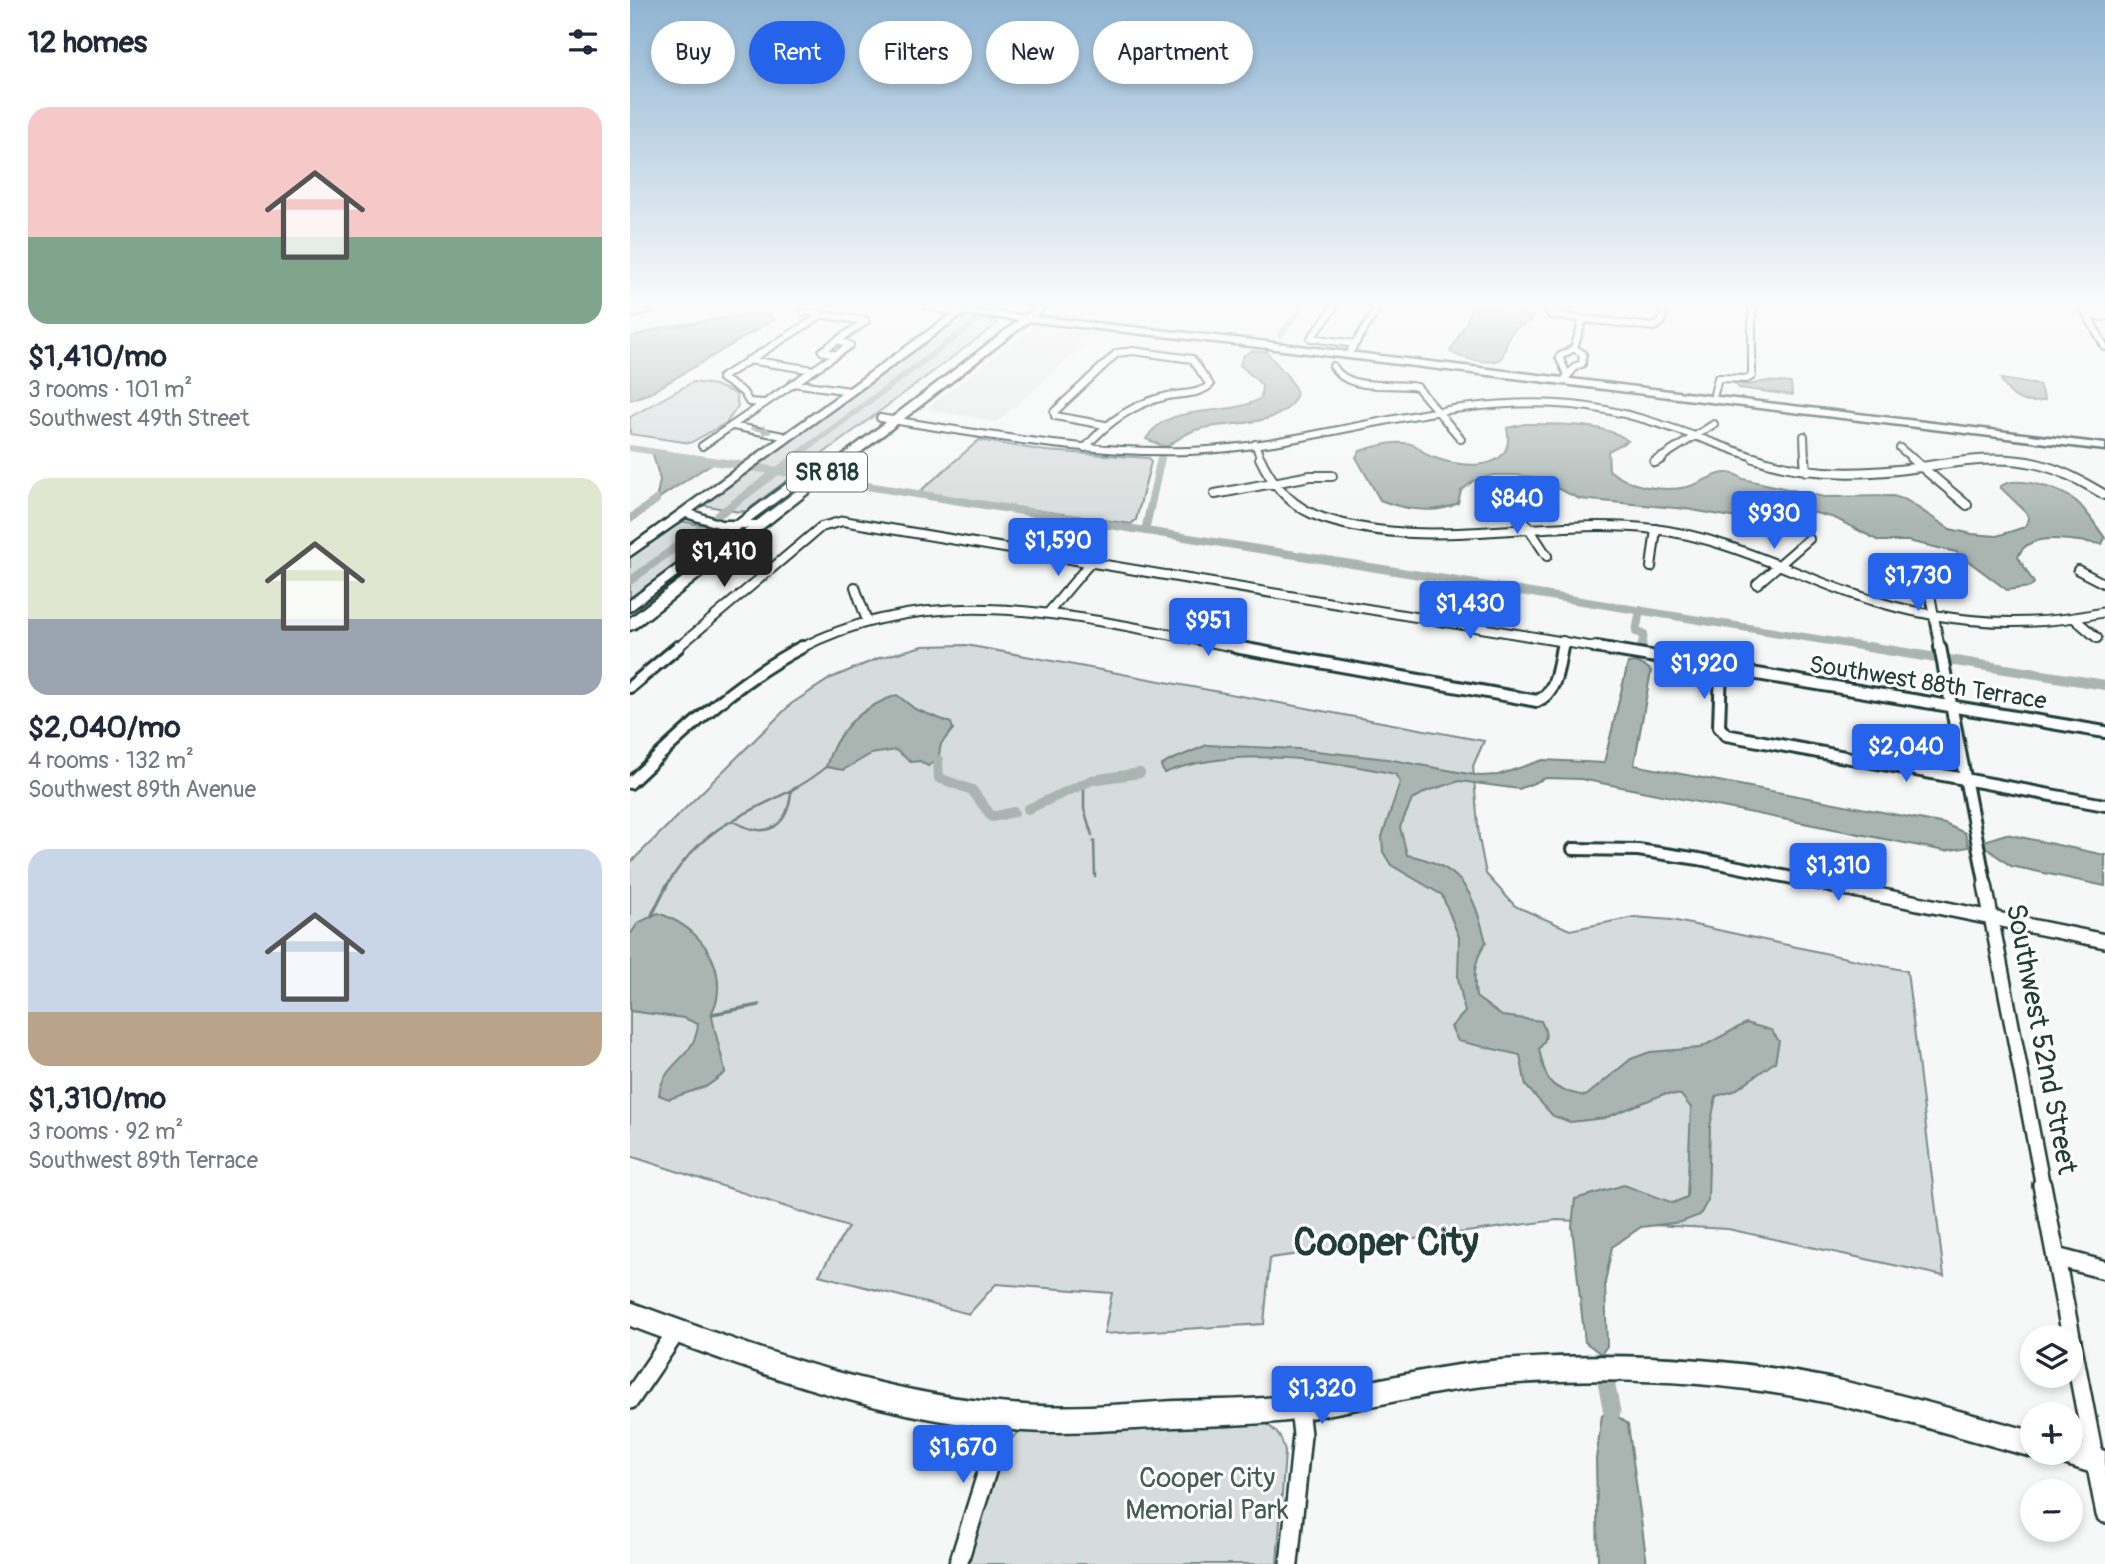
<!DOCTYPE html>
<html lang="en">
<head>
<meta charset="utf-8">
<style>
	body { margin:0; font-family:Pangolin,sans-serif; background:#f2f2f3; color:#1f2937; height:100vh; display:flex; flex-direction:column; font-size:26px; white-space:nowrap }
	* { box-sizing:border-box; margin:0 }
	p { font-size:23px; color:#747a83 }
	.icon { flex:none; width:38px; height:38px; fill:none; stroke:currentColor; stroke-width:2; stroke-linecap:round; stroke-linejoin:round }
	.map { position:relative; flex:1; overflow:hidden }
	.side { display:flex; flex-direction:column; background:#fff; width:630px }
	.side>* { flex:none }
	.guide { position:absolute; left:21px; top:21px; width:665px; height:63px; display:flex; gap:14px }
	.buttons { position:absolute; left:1390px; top:1325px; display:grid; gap:14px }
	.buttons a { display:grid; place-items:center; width:63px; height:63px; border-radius:50%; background:#fff; box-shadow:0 4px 10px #0003; font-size:35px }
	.price { position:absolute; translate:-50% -60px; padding:0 16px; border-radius:7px; background:#2563eb; color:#fff; font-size:23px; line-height:46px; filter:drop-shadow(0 2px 4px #0008) }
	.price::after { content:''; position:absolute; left:50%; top:42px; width:21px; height:16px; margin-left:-10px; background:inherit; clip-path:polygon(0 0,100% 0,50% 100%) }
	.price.on { background:#222; color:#fff }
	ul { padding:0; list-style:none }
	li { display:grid; align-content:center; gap:14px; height:371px; padding:0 28px }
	li span { display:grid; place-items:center; height:217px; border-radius:21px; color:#555 }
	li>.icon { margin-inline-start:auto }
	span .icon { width:126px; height:126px; fill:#fffc; stroke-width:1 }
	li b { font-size:30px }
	h2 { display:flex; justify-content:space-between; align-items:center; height:84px; padding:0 28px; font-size:30px }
	.tag { padding:0 24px; border-radius:32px; background:#fff; box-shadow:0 4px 10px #0003; font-size:24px; line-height:63px }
	.tag.on { background:#2563eb; color:#fff }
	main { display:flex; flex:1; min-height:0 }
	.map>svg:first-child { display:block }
</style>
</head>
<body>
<main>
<section class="side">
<h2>12 homes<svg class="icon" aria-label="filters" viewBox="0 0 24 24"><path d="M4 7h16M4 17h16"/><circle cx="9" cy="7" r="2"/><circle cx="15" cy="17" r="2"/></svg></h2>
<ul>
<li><span style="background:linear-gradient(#f6c9c9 60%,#7fa58c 0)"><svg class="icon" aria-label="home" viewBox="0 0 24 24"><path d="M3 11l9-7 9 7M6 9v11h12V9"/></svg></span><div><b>$1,410/mo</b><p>3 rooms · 101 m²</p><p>Southwest 49th Street</p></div></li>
<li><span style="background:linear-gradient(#dfe7d0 65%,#9aa5b1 0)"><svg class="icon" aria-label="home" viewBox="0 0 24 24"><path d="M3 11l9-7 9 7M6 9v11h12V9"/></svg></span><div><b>$2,040/mo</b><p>4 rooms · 132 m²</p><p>Southwest 89th Avenue</p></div></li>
<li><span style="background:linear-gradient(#c9d6e8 75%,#b9a48a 0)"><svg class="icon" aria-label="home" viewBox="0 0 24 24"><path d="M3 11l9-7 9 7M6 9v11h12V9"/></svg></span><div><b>$1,310/mo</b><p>3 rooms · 92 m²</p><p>Southwest 89th Terrace</p></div></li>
</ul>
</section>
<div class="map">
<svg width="1475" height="1564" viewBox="0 0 1475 1564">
	<rect width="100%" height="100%" fill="#f6f7f7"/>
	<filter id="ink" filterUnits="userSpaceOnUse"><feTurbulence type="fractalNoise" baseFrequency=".0143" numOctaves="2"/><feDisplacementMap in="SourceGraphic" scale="14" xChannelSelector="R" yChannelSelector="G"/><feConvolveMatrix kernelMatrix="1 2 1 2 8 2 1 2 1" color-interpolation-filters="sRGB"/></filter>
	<g filter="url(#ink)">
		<path fill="#e6e9e8" d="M 405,326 L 467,333 L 367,422 L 296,409 Z"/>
		<path fill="#d6dcdb" stroke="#7a8c88" stroke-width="2" d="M 340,317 L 364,320 L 367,324 L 116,511 L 109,512 L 73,505 L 327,320 Z
			M 63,382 L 85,385 L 106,394 L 108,406 L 96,423 L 60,443 L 0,434 L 0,417 Z
			M 349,440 L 416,451 L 519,458 L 521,462 L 506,520 L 501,524 L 288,493 Z
			M 51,521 L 94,530 L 0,602 L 0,555 Z
			M 336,645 L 854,741 L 843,766 L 849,838 L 856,874 L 885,906 L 940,930 L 1004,917 L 1042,920 L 1277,971 L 1314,1276 L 1098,1229 L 927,1220 L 640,1258 L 634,1324 L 474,1334 L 482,1293 L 366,1284 L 339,1314 L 189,1275 L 218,1227 L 0,1156 L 0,863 L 161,704 L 201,678 L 249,658 L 293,646 Z
			M 632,1421 C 645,1429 652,1436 655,1452 L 647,1564 L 336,1564 L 377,1443 L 390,1430 Z"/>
		<path fill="#aab5b1" stroke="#72857f" stroke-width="2" d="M 840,308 L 886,308 L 887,314 L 903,317 C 898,325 889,324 883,331 C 875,339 877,350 871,359 C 859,365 832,359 820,352 L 838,319 Z
			M 119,314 L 137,314 L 145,319 L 20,393 L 0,400 L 0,337 L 31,328 Z
			M 622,351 L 637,352 C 647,366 661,376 667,393 C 656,431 591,420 563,431 C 552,435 545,442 535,447 L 516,439 C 538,400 598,419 631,398 L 632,385 L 610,365 L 613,356 Z
			M 1371,379 L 1409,385 L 1415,400 C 1394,406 1380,398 1371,379 Z
			M 1137,381 L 1161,383 L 1162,395 L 1109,388 L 1105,383 L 1118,385 Z
			M 895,424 C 924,424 977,423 998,441 L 978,451 L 979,470 C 999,487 1031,492 1057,487 C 1076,483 1093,463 1113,479 L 1194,497 L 1263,496 L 1276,500 L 1320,529 L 1342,534 L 1367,536 L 1395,527 L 1399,519 L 1396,512 L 1370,487 C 1385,474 1433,489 1447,502 C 1458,512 1466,526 1475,538 L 1472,544 C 1448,542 1398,528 1388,557 L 1404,583 L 1400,587 L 1377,590 L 1326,552 L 1278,541 L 1249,541 L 1205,518 L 1174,510 L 1143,511 L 1113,519 L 1056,509 L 950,499 L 903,477 L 886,475 L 863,475 L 843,481 L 831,491 L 828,503 C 806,515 772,509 750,500 L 726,457 L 730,451 C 745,446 768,439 784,445 C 790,448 795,455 802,457 C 830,468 887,474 877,428 Z
			M 22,451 L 87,460 L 26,500 L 30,480 Z
			M 1006,662 L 1017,667 L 1021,671 L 1004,765 L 1315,824 L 1335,833 L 1339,847 L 1315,851 L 951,779 L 916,778 L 889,789 L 830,781 L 797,791 L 782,800 L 770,827 L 777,855 C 832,865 843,891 856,942 C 844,961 843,975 846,997 L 872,1016 L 911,1021 C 917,1033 918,1038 909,1049 C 917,1084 919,1089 956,1096 L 1001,1059 L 1020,1052 L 1070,1048 L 1116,1023 L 1141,1030 L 1149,1041 L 1145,1062 L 1104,1091 L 1086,1096 L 1080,1127 L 1078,1200 L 1070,1215 L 1051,1222 L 1011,1227 L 982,1247 L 975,1283 L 977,1346 L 971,1354 L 955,1342 L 942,1227 L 945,1199 L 994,1185 L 1043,1203 L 1057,1197 L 1061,1108 L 1051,1095 L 1034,1094 L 975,1118 L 940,1122 L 923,1116 L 896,1086 L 890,1055 L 828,1041 L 821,1027 L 835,1012 L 828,978 L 829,937 L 812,895 L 761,865 L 753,852 L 752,837 L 770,782 L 765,774 C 693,759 604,746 534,773 L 531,766 L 539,761 L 577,745 L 669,749 L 757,759 L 850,776 L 868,775 L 913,760 L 974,763 L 998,663 Z
			M 267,695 L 285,709 L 321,723 L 323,729 L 311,744 L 308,760 L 298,766 L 290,761 L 281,762 L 266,750 L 241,754 L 213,770 L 196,767 C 206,730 231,707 267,695 Z
			M 1376,834 L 1475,855 L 1475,886 L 1381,866 L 1356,848 L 1354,841 Z
			M 28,913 C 65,926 94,957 87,999 C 87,1004 82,1009 82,1014 C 82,1025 93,1057 95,1073 L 77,1086 L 39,1099 L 29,1095 C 33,1061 65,1060 68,1024 L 54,1018 L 0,1011 L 0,935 L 8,923 Z
			M 982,1412 L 998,1424 L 1017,1564 L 968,1564 L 966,1459 L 972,1415 Z"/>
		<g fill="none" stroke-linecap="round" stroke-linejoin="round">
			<path stroke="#72857f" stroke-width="2.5" d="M 454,783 L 454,809 L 462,835
				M 105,822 C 137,840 158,827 161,792
				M 464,841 L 465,877
				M 36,887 C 49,865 66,845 87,830 C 122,806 163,795 196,767"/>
			<path stroke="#72857f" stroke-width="3.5" d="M 21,917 L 37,885
				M 82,1014 L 129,1005"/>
			<path stroke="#aab5b1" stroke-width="6" d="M 650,335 L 672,308
				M 0,448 L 73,459
				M 162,459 L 351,318"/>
			<path stroke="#aab5b1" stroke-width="8" d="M 62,458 L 161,473
				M 200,480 L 1249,649
				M 0,519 L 26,500
				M 515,531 L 531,458
				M 0,581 L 165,458
				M 1010,610 L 1006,632 L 1014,634 L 1011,649"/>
			<path stroke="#aab5b1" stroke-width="10" d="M 1238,647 L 1475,685
				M 1011,651 L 1012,647
				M 308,760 L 309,778 L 342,790 L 362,817 L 384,812
				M 398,809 L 462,780 L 510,773"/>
			<path stroke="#aab5b1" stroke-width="17" d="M 976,1382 L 982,1412"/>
			<defs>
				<path id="street-far4" d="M 704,308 L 681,338 L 725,344
					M 1475,311 L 1464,308 L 1454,310 L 1460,315 L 1475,317
					M 174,312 L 236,321 L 192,351 L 206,355
					M 919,312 L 921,315 L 1024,327 L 1032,322 L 1034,308
					M 1456,313 L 1475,347
					M 721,350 L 748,308
					M 118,360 L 184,370
					M 703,366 C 718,393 761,382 787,387 L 831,439
					M 937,374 L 929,357 L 944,348 L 953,320
					M 935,379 L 946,366 L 952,364 L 953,354 L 944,348
					M 163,383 L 220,391
					M 1084,394 L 1088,378 L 1117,379 L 1122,376 L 1122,308
					M 135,403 L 119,402 L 113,392 L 91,378 L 193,314
					M 250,418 C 352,434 456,454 560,451 C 688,446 814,393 942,405 C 1008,411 1067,438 1129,459
					M 103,426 L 153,436 L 154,441
					M 1174,436 L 1175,459
					M 625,444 L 631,459
					M 72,446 L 220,345 L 208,340
					M 455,448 C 477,422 504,403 538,396 C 552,393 568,395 580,385 L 562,359 L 503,351 L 487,353 L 424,412 L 425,416 L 475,425
					M 1270,448 L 1283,459
					M 1029,459 L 1084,424"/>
				<path id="street-far3" d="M 630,458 C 643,486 662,508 693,518 C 800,553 914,516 1024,529 C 1093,537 1155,570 1220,593 C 1303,622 1389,631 1475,612
					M 1124,458 C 1171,474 1218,475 1267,470 C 1313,465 1361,453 1407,464 C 1432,470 1453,482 1475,495
					M 1175,458 L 1176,471
					M 1281,458 L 1337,505
					M 1025,462 L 1032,458
					M 585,494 L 680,476 L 702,476
					M 881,501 L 917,556
					M 1021,567 L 1026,529
					M 1448,570 L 1475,584
					M 1296,573 L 1310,649
					M 1127,584 L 1179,539
					M 225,587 L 237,621
					M 418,613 L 461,562
					M 1445,619 L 1467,638
					M 46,649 L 191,527 L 213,521 L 976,649
					M 169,649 C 312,574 465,622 615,649
					M 932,649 L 933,641"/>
				<path id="street-far2" d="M 605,647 L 907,701 C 927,693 928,666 932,647
					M 966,647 L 1475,732
					M 1310,647 L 1356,887
					M 1091,667 L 1089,727 L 1096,735 L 1475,805
					M 0,687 L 48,647
					M 0,783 C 54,732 106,681 172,647
					M 943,849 L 1008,850 L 1069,859 L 1207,887"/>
				<path id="street-far1" d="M 1199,885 L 1475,941
					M 1355,885 L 1413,1187"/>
				<path id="street" d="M 1412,1185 L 1475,1514
					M 1426,1257 L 1475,1270
					M 0,1400 L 47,1331
					M 328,1564 L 374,1417
					M 659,1564 L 672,1435 L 669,1407"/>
				<path id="secondary" d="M 15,308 L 32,308 L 0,317 L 0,311 Z
					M 295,308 L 324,308 L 604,338 L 1475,444 L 1475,450 L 604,344 L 333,314 L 63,511 L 91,521 L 129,521 L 133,522 L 133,528 L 91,528 L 56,517 L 0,556 L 0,546 L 323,313 Z
					M 0,1302 C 128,1349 257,1397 394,1405 C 444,1409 495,1404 545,1401 C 588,1400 631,1400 674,1394 C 740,1383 805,1365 872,1360 C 978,1352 1088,1356 1193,1377 C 1264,1392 1332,1412 1402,1431 L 1402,1452 L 1411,1452 L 1402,1457 C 1333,1438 1264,1417 1194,1402 C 1089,1380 979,1376 872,1384 C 805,1390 740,1408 674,1419 C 631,1425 588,1425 545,1427 C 495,1429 444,1434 394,1431 C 257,1422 128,1373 0,1326 Z
					M 1440,1441 L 1475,1451 L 1475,1477 L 1424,1461 L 1420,1452 L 1440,1452 Z"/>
				<path id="primary" d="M 405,308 L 416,308 L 5,628 L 0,630 L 0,618 Z
					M 190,459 L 196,463 L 194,466 L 0,611 L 0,600 Z"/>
			</defs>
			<use href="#street-far4" stroke="#1f3d34" stroke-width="10"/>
			<use href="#street-far3" stroke="#1f3d34" stroke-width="12"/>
			<use href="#street-far2" stroke="#1f3d34" stroke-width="16"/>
			<use href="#street-far1" stroke="#1f3d34" stroke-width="18"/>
			<use href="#street" stroke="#1f3d34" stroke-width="22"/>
			<use href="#secondary" stroke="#1f3d34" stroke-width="5"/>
			<use href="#primary" stroke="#1f3d34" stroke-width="5"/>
			<use href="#street-far4" stroke="#fff" stroke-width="6"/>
			<use href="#street-far3" stroke="#fff" stroke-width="8"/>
			<use href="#street-far2" stroke="#fff" stroke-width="10"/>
			<use href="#street-far1" stroke="#fff" stroke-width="13"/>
			<use href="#street" stroke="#fff" stroke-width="17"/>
			<use href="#secondary" fill="#fff" fill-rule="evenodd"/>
			<use href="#primary" fill="#fff" fill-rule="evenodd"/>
		</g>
		<defs><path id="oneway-solid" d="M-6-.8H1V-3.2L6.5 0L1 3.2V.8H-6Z" transform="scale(1.75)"/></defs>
		<use fill="#8f9e9a" href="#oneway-solid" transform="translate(131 430) rotate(9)"/>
	</g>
	<linearGradient id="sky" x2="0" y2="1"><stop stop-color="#8fb4d2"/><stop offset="0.58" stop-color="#fbfbfb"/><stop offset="1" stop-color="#fbfbfb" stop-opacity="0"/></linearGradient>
	<rect width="1475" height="527" fill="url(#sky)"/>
	<g text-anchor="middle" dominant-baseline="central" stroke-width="6" stroke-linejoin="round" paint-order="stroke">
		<rect fill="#fff" stroke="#627771" stroke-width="2" x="157" y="452.5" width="80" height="39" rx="5"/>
		<g font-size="23" font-weight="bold" fill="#1f3d34">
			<text x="197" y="472">SR 818</text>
		</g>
		<g font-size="24" fill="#1f3d34" stroke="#fff">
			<text transform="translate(1298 683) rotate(9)">Southwest 88th Terrace</text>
		</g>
		<g font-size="28" fill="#1f3d34" stroke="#fff">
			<text transform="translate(1411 1039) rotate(79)">Southwest 52nd Street</text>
		</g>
		<g font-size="28" fill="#445d55" stroke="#fff">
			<text x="577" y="1478">Cooper City<tspan x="577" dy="32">Memorial Park</tspan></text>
		</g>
		<g font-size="38" font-weight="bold" fill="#1f3d34" stroke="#fff">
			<text x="756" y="1243">Cooper City</text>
		</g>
	</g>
</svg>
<div class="buttons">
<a><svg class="icon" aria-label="layers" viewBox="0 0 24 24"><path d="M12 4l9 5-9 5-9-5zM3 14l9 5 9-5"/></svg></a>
<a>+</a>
<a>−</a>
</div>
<b class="price" style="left:887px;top:536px">$840</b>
<b class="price" style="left:1144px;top:551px">$930</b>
<b class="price" style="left:428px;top:578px">$1,590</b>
<b class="price on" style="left:94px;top:589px">$1,410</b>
<b class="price" style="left:1288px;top:613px">$1,730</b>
<b class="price" style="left:840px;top:641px">$1,430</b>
<b class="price" style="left:578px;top:658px">$951</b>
<b class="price" style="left:1074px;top:701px">$1,920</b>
<b class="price" style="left:1276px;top:784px">$2,040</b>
<b class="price" style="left:1208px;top:903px">$1,310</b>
<b class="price" style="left:692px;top:1426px">$1,320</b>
<b class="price" style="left:333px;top:1485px">$1,670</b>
<div class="guide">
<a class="tag">Buy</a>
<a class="tag on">Rent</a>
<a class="tag">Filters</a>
<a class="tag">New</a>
<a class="tag">Apartment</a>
</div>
</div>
</main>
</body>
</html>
